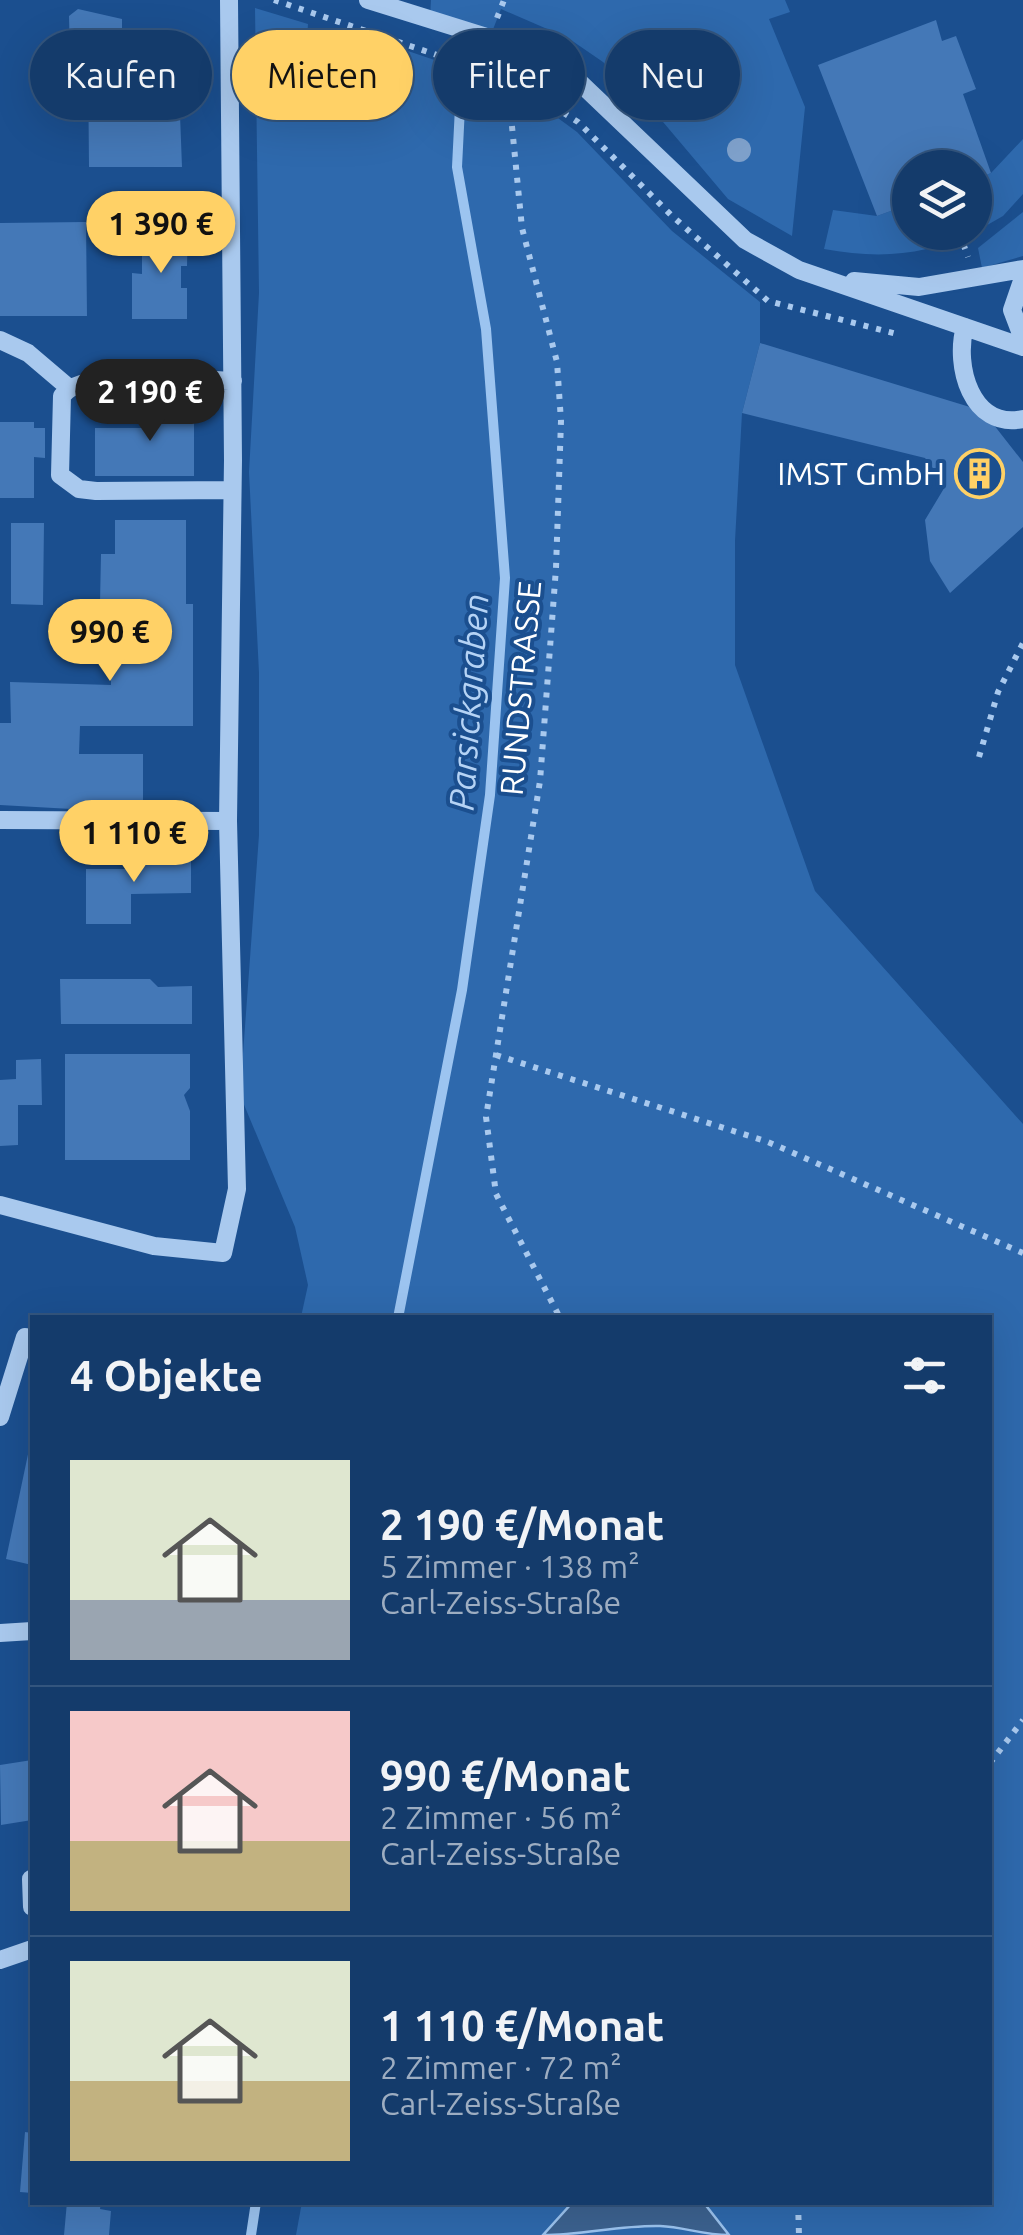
<!DOCTYPE html>
<html lang="de">
<head>
<meta charset="utf-8">
<style>
	body { margin:0; font-family:Ubuntu,sans-serif; background:#1d4271; color:#f1f3f6; height:100vh; display:flex; flex-direction:column; font-size:38px; white-space:nowrap }
	* { box-sizing:border-box; margin:0 }
	p { font-size:32px; color:#9dadc1 }
	.icon { flex:none; width:55px; height:55px; fill:none; stroke:currentColor; stroke-width:2; stroke-linecap:round; stroke-linejoin:round }
	.map { position:relative; flex:1; overflow:hidden }
	.sheet { position:absolute; left:30px; top:1315px; width:962px; height:890px; display:flex; flex-direction:column; background:#143b6b; border-radius:0px; box-shadow:0 10px 40px #0002,0 0 0 2px #33557e }
	.sheet>* { flex:none }
	.guide { position:absolute; left:30px; top:30px; width:965px; height:90px; display:flex; gap:20px }
	.controls { position:absolute; left:892px; top:150px; display:grid; gap:20px }
	.controls a { display:grid; place-items:center; width:100px; height:100px; border-radius:50%; background:#143b6b; box-shadow:0 10px 40px #0002,0 0 0 2px #33557e; font-size:50px }
	.price { position:absolute; translate:-50% -85px; padding:0 22px; border-radius:35px; background:#ffd166; color:#111; font-size:32px; line-height:65px; filter:drop-shadow(0 2px 5px #0008) }
	.price::after { content:''; position:absolute; left:50%; top:60px; width:30px; height:22px; margin-left:-15px; background:inherit; clip-path:polygon(0 0,100% 0,50% 100%) }
	.price.active { background:#222; color:#fff }
	ul { padding:0; list-style:none }
	li { display:flex; align-items:center; gap:30px; height:250px; padding:0 40px }
	li+li { border-top:2px solid #33557e }
	li span { display:grid; place-items:center; flex:none; width:280px; height:200px; border-radius:0px; color:#555 }
	li>.icon { margin-inline-start:auto }
	span .icon { width:120px; height:120px; fill:#fffc; stroke-width:1 }
	li b { font-size:42px }
	h2 { display:flex; justify-content:space-between; align-items:center; height:120px; padding:0 40px; font-size:42px }
	.chip { padding:0 35px; border-radius:45px; background:#143b6b; box-shadow:0 10px 40px #0002,0 0 0 2px #33557e; font-size:35px; line-height:90px }
	.chip.active { background:#ffd166; color:#111 }
	.map>svg:first-child { display:block }
</style>
</head>
<body>
<div class="map">
<svg width="1023" height="2235" viewBox="0 0 1023 2235">
	<rect width="100%" height="100%" fill="#1b4f8f"/>
	<path fill="#2e69ad" d="M 431,0 L 785,0 L 790,12 L 769,19 L 805,107 L 792,236 L 728,199 L 658,116 L 603,62 L 568,38 L 501,9 L 490,37 L 430,18 Z
		M 255,8 L 308,24 L 304,85 L 378,108 L 380,46 L 387,58 L 403,62 L 408,51 L 517,88 L 577,132 L 672,231 L 760,302 L 760,343 L 742,413 L 735,541 L 735,665 L 815,891 L 1023,1124 L 1023,2235 L 296,2235 L 302,2202 L 990,2202 L 990,1318 L 301,1317 L 308,1285 L 295,1227 L 240,1095 L 259,835 L 259,673 L 249,472 L 259,293 Z
		M 1023,139 L 1023,194 L 1003,216 L 975,232 L 975,180 L 991,173 Z
		M 910,204 L 910,232 L 975,232 C 924,256 879,259 824,249 L 833,210 L 877,216 Z
		M 1023,212 L 1023,256 L 982,268 L 978,248 Z"/>
	<path fill="#3c6290" stroke="#9cc4f0" stroke-width="2.5" d="M 572,2203 L 704,2203 L 729,2235 C 703,2235 684,2227 660,2226 C 620,2225 583,2235 543,2235 Z"/>
	<g fill="none" stroke-linecap="round" stroke-linejoin="round">
		<path stroke="#9cc4f0" stroke-width="10" d="M 398,1318 L 462,990 L 490,795 L 505,578 L 486,329 L 457,167 L 461,87
			M 251,2235 L 256,2202"/>
	</g>
	<path fill="#4478b7" d="M 78,9 L 122,19 L 122,29 L 177,35 L 182,167 L 89,167 L 88,59 L 70,59 L 69,16 Z
		M 936,20 L 942,41 L 956,36 L 976,89 L 963,94 L 991,173 L 975,180 L 975,168 L 910,168 L 910,204 L 877,216 L 818,65 Z
		M 86,222 L 87,316 L 0,316 L 0,223 Z
		M 142,228 L 188,228 L 187,266 L 181,266 L 181,288 L 187,288 L 187,319 L 132,319 L 132,273 L 142,274 Z
		M 760,343 L 983,411 L 1023,462 L 1023,527 L 950,593 L 930,561 L 925,520 L 946,485 L 925,458 L 742,413 Z
		M 143,403 L 194,403 L 194,476 L 95,476 L 95,428 L 142,428 Z
		M 0,422 L 34,422 L 34,428 L 45,428 L 45,458 L 34,457 L 34,498 L 0,498 Z
		M 115,520 L 186,520 L 186,604 L 193,604 L 193,726 L 80,726 L 79,754 L 143,754 L 143,813 L 0,805 L 0,723 L 11,723 L 10,682 L 111,685 L 111,603 L 100,603 L 101,554 L 115,554 Z
		M 11,523 L 44,523 L 43,605 L 11,604 Z
		M 191,853 L 191,893 L 131,894 L 131,924 L 86,924 L 86,869 L 131,869 L 130,854 Z
		M 60,979 L 150,979 L 158,987 L 192,986 L 192,1024 L 61,1024 Z
		M 65,1054 L 190,1054 L 190,1088 L 184,1095 L 190,1111 L 190,1160 L 65,1160 Z
		M 41,1059 L 42,1105 L 18,1105 L 18,1145 L 0,1146 L 0,1080 L 16,1079 L 16,1060 Z
		M 31,1440 L 32,1440 L 32,1565 L 6,1559 Z
		M 32,1760 L 32,1820 L 1,1825 L 0,1765 Z
		M 25,2132 L 32,2133 L 32,2193 L 20,2192 Z
		M 67,2202 L 101,2202 L 100,2209 L 111,2211 L 109,2235 L 64,2235 Z"/>
	<g fill="none" stroke-linecap="round" stroke-linejoin="round">
		<path stroke="#a9c9ee" stroke-width="6" stroke-dasharray="5 8" stroke-linecap="butt" d="M 274,0 L 514,81 L 578,122 L 671,215 L 768,301 L 901,335
			M 497,18 L 504,0
			M 515,75 L 509,96 L 522,228 L 557,362 L 561,421 L 556,568 L 540,781 L 486,1117 L 496,1194 L 560,1318
			M 959,232 L 968,257
			M 979,757 L 998,692 L 1023,643
			M 496,1055 L 768,1142 L 1023,1253
			M 990,1763 L 1023,1720
			M 798,2202 L 799,2235"/>
		<path stroke="#a9c9ee" stroke-width="18" d="M 368,0 L 490,38 L 574,77 L 745,240 L 799,270 L 1023,347
			M 1023,278 L 1012,310 L 1023,339
			M 854,281 L 919,287 L 1023,269
			M 965,327 C 954,365 971,430 1023,419
			M 0,340 L 28,353 L 68,387
			M 232,490 L 96,491 L 79,489 L 60,475 L 62,396 C 84,366 195,380 233,381
			M 0,820 L 228,821
			M 0,1205 L 154,1246 L 223,1253 L 237,1189 L 228,821 L 233,460 L 229,0
			M 0,1417 L 25,1337 L 32,1339
			M 0,1633 L 32,1631
			M 31,1879 L 32,1907
			M 0,1960 L 32,1949"/>
	</g>
	<circle fill="#7ea0ca" cx="739" cy="150" r="12"/>
	<defs>
		<symbol id="building-ring" viewBox="-11 -11 22 22"><circle r="9.5" fill="#1b4f8f" stroke="#ffd166" stroke-width="1.5"/><path d="M-4-6H4V6H1V3H-1V6H-4ZM-2.5-4.3h1.7v1.8h-1.7ZM.8-4.3h1.7v1.8H.8ZM-2.5-1h1.7V.8h-1.7ZM.8-1h1.7V.8H.8Z" fill="#ffd166"/></symbol>
	</defs>
	<g fill-rule="evenodd">
		<use href="#building-ring" x="952" y="446" width="55" height="55"/>
	</g>
	<g text-anchor="middle" dominant-baseline="central" stroke-width="8" stroke-linejoin="round" paint-order="stroke">
		<g font-size="32" fill="#fff" stroke="#1b4f8f" text-anchor="end">
			<text x="945" y="473">IMST GmbH</text>
		</g>
		<g font-size="32" fill="#fff" stroke="#1b4f8f">
			<text transform="translate(520 688) rotate(-85)">RUNDSTRASSE</text>
		</g>
		<g font-size="35" font-style="italic" fill="#b5d3f5" stroke="#1b4f8f">
			<text transform="translate(468 702) rotate(-86)">Parsickgraben</text>
		</g>
	</g>
</svg>
<div class="controls">
<a><svg class="icon" aria-label="layers" viewBox="0 0 24 24"><path d="M12 4l9 5-9 5-9-5zM3 14l9 5 9-5"/></svg></a>
</div>
<b class="price" style="left:161px;top:276px">1 390 €</b>
<b class="price active" style="left:150px;top:444px">2 190 €</b>
<b class="price" style="left:110px;top:684px">990 €</b>
<b class="price" style="left:134px;top:885px">1 110 €</b>
<div class="guide">
<a class="chip">Kaufen</a>
<a class="chip active">Mieten</a>
<a class="chip">Filter</a>
<a class="chip">Neu</a>
</div>
<section class="sheet">
<h2>4 Objekte<svg class="icon" aria-label="filters" viewBox="0 0 24 24"><path d="M4 7h16M4 17h16"/><circle cx="9" cy="7" r="2"/><circle cx="15" cy="17" r="2"/></svg></h2>
<ul>
<li><span style="background:linear-gradient(#dfe7d0 70%,#9aa5b1 0)"><svg class="icon" aria-label="home" viewBox="0 0 24 24"><path d="M3 11l9-7 9 7M6 9v11h12V9"/></svg></span><div><b>2 190 €/Monat</b><p>5 Zimmer · 138 m²</p><p>Carl-Zeiss-Straße</p></div></li>
<li><span style="background:linear-gradient(#f6c9c9 65%,#c2b280 0)"><svg class="icon" aria-label="home" viewBox="0 0 24 24"><path d="M3 11l9-7 9 7M6 9v11h12V9"/></svg></span><div><b>990 €/Monat</b><p>2 Zimmer · 56 m²</p><p>Carl-Zeiss-Straße</p></div></li>
<li><span style="background:linear-gradient(#dfe7d0 60%,#c2b280 0)"><svg class="icon" aria-label="home" viewBox="0 0 24 24"><path d="M3 11l9-7 9 7M6 9v11h12V9"/></svg></span><div><b>1 110 €/Monat</b><p>2 Zimmer · 72 m²</p><p>Carl-Zeiss-Straße</p></div></li>
</ul>
</section>
</div>
</body>
</html>
